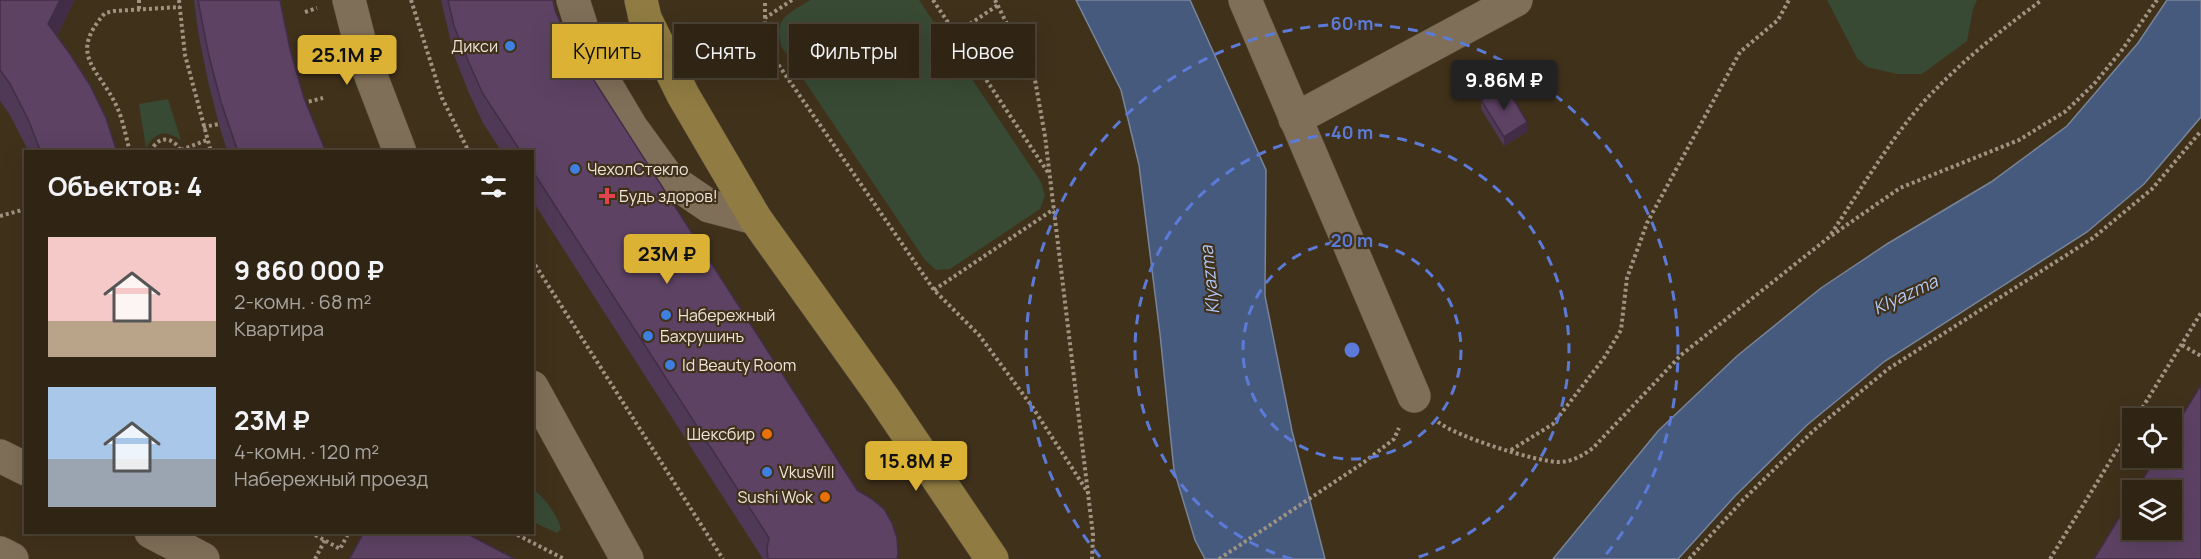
<!DOCTYPE html>
<html lang="ru">
<head>
<meta charset="utf-8">
<style>
	body { margin:0; font-family:Manrope,sans-serif; background:#382d1d; color:#f1f3f6; height:100vh; display:flex; flex-direction:column; font-size:22px; white-space:nowrap }
	* { box-sizing:border-box; margin:0 }
	p { font-size:20px; color:#a8a5a0 }
	.icon { flex:none; width:33px; height:33px; fill:none; stroke:currentColor; stroke-width:2; stroke-linecap:round; stroke-linejoin:round }
	.map { position:relative; flex:1; overflow:hidden }
	.side { position:absolute; left:24px; top:150px; width:510px; height:384px; display:flex; flex-direction:column; background:#302514; border-radius:0px; box-shadow:0 6px 24px #0002,0 0 0 2px #4b4234 }
	.side>* { flex:none }
	.hud { position:absolute; left:552px; top:24px; width:570px; height:54px; display:flex; gap:12px }
	.tools { position:absolute; left:2122px; top:408px; display:grid; gap:12px }
	.tools a { display:grid; place-items:center; width:60px; height:60px; border-radius:0px; background:#302514; box-shadow:0 6px 24px #0002,0 0 0 2px #4b4234; font-size:30px }
	.price { position:absolute; translate:-50% -51px; padding:0 14px; border-radius:6px; background:#dbb233; color:#111; font-size:20px; line-height:39px; filter:drop-shadow(0 2px 3px #0008) }
	.price::after { content:''; position:absolute; left:50%; top:36px; width:18px; height:14px; margin-left:-9px; background:inherit; clip-path:polygon(0 0,100% 0,50% 100%) }
	.price.selected { background:#222; color:#fff }
	ul { padding:0; list-style:none }
	li { display:flex; align-items:center; gap:18px; height:150px; padding:0 24px }
	li span { display:grid; place-items:center; flex:none; width:168px; height:120px; border-radius:0px; color:#555 }
	li>.icon { margin-inline-start:auto }
	span .icon { width:72px; height:72px; fill:#fffc; stroke-width:1 }
	li b { font-size:26px }
	h2 { display:flex; justify-content:space-between; align-items:center; height:72px; padding:0 24px; font-size:26px }
	.pill { padding:0 21px; border-radius:0px; background:#302514; box-shadow:0 6px 24px #0002,0 0 0 2px #4b4234; font-size:21px; line-height:54px }
	.pill.selected { background:#dbb233; color:#111 }
	.map>svg:first-child { display:block }
</style>
</head>
<body>
<div class="map">
<svg width="2201" height="559" viewBox="0 0 2201 559">
	<rect width="100%" height="100%" fill="#40311b"/>
	<path fill="#384a34" d="M 810,0 L 919,0 L 1041,182 L 1045,195 L 1040,209 L 950,269 L 936,270 L 925,260 L 781,46 C 774,16 788,15 810,0 Z
		M 1827,0 L 1977,0 L 1973,9 L 1967,41 L 1922,74 L 1897,74 L 1867,67 L 1857,58 Z
		M 168,99 L 181,140 C 165,129 155,132 146,148 L 139,104 Z
		M 536,492 C 546,499 558,517 561,529 L 557,533 L 533,522 L 533,493 Z"/>
	<path fill="#465a7e" stroke="#788499" stroke-width="1.5" d="M 1076,0 L 1190,0 L 1266,170 L 1265,296 L 1292,431 L 1325,559 L 1205,559 L 1195,540 L 1174,470 L 1160,334 L 1139,165 L 1121,90 Z
		M 2167,0 L 2201,0 L 2201,117 L 2144,184 L 2087,232 L 1885,361 L 1807,425 L 1735,496 L 1678,559 L 1553,559 L 1658,431 L 1737,356 L 1821,288 L 1887,244 L 1991,182 L 2067,126 L 2138,43 Z"/>
	<g fill="none" stroke-linecap="round" stroke-linejoin="round">
		<defs>
			<path id="minor" d="M 349,0 L 363,55 L 400,152
				M 573,0 L 593,63 L 631,127 L 668,178 L 709,206 L 755,218
				M 1245,0 L 1414,396
				M 1295,119 L 1516,0
				M 532,387 L 627,559
				M 0,456 L 26,469
				M 151,532 L 203,559
				M 0,553 L 12,559"/>
			<path id="major" d="M 641,0 L 645,18 L 683,95 L 755,218 L 882,396 L 992,559"/>
		</defs>
		<use href="#minor" stroke="#5a4e3b" stroke-width="34"/>
		<use href="#major" stroke="#5a4e3b" stroke-width="34"/>
		<path stroke="#9f9382" stroke-width="4" stroke-dasharray="3 3" stroke-linecap="butt" d="M 139,0 L 139,9
			M 179,0 L 185,55 L 211,152
			M 411,0 L 442,98 L 469,152
			M 792,0 L 765,18 L 764,44 L 934,290 L 979,335 L 1031,405 L 1089,494
			M 933,0 L 1049,174
			M 995,0 L 1035,80 L 1045,136 L 1093,535 L 1092,559
			M 305,12 L 317,8
			M 765,18 L 765,0
			M 955,34 L 998,5
			M 303,103 L 323,98
			M 203,127 L 219,124
			M 181,150 L 207,140
			M 130,152 C 126,137 123,120 117,107 C 99,68 67,56 105,13 L 114,11 L 180,7
			M 151,152 C 157,135 174,136 181,152
			M 0,216 L 26,209
			M 1831,234 C 1862,188 1897,127 1936,89 C 1968,56 2005,27 2042,0
			M 532,260 L 723,559
			M 934,290 L 1054,209
			M 2182,345 L 2201,356
			M 2136,418 L 2201,313
			M 1438,422 C 1457,437 1534,461 1558,462 C 1572,462 1582,456 1593,448 L 1681,355 L 1828,238 L 1900,188 L 2019,140 L 2066,111 L 2094,84 L 2122,50 L 2157,0
			M 1511,450 L 1553,424 L 1604,358 L 1621,330 L 1627,278 L 1647,223 L 1740,52 L 1778,20 L 1789,0
			M 310,532 L 340,549 L 349,532
			M 512,532 L 564,559
			M 315,559 L 325,540
			M 1219,559 L 1363,463 L 1394,439 L 1399,428
			M 1689,559 L 1743,500 L 1813,431 L 1888,369 L 2093,238 L 2152,189 L 2201,131
			M 2050,559 L 2133,424"/>
		<use href="#minor" stroke="#806f58" stroke-width="33"/>
		<use href="#major" stroke="#907c42" stroke-width="33"/>
	</g>
	<path fill="#503956" d="M 0,0 L 57,36 L 117,152 L 29,152 L 10,115 L 0,101 Z
		M 194,0 L 280,0 L 290,49 L 304,98 L 326,152 L 228,152 L 221,132 L 208,81 L 198,31 Z
		M 441,0 L 553,0 L 555,10 L 568,40 L 898,559 L 763,559 L 532,200 L 532,152 L 502,152 L 483,123 L 469,93 L 454,55 Z
		M 1481,100 L 1527,132 L 1504,146 L 1481,109 Z
		M 26,369 L 26,401 L 25,401 Z
		M 364,532 L 475,532 L 472,537 L 515,559 L 350,559 Z"/>
	<path fill="#412e46" d="M 60,0 L 75,0 L 48,55 L 48,24 Z
		M 1527,122 L 1527,132 L 1504,146 L 1504,137 Z"/>
	<path fill="#5d4264" stroke="#412e46" stroke-width="1.5" d="M 0,0 L 60,0 L 48,24 L 70,54 L 90,85 L 106,118 L 117,152 L 41,152 L 28,119 L 10,84 L 0,70 Z
		M 198,0 L 280,0 L 290,49 L 304,98 L 326,152 L 238,152 L 221,102 L 208,52 Z
		M 448,0 L 553,0 L 555,10 L 568,40 L 857,490 L 872,499 L 884,509 L 892,523 L 897,538 L 898,554 L 897,559 L 768,559 L 767,548 L 769,538 L 532,170 L 532,152 L 521,152 L 483,94 L 469,63 L 454,26 Z
		M 1505,85 L 1527,122 L 1504,137 L 1481,100 Z
		M 2201,385 L 2201,559 L 2094,559 L 2133,495 L 2133,530 L 2172,530 L 2172,490 L 2136,490 L 2156,458 L 2172,458 L 2172,432 Z
		M 364,532 L 464,532 L 515,559 L 353,559 L 350,558 Z"/>
	<g fill="none" stroke="#5c7bd8" stroke-width="3" stroke-dasharray="10 8">
		<circle cx="1352" cy="350" r="109"/>
		<path d="M1292 559A217 217 0 1 1 1412 559"/>
		<path d="M1100 557A326 326 0 1 1 1604 557"/>
	</g>
	<g fill="#3f7fe0" stroke="#40311b" stroke-width="2">
		<circle cx="510" cy="46" r="6"/>
		<circle cx="575" cy="169" r="6"/>
		<circle cx="666" cy="315" r="6"/>
		<circle cx="648" cy="336" r="6"/>
		<circle cx="670" cy="365" r="6"/>
		<circle cx="767" cy="472" r="6"/>
	</g>
	<path fill="#e0444e" stroke="#40311b" stroke-width="2" d="M604 187h6v6h6v6h-6v6h-6v-6h-6v-6h6z"/>
	<g fill="#e8710a" stroke="#40311b" stroke-width="2">
		<circle cx="767" cy="434" r="6"/>
		<circle cx="825" cy="497" r="6"/>
	</g>
	<g text-anchor="middle" dominant-baseline="central" stroke-width="4.5" stroke-linejoin="round" paint-order="stroke">
		<g font-size="16" fill="#eee5d8" stroke="#40311b" text-anchor="start">
			<text x="498" y="46" text-anchor="end">Дикси</text>
			<text x="587" y="169">ЧехолСтекло</text>
			<text x="619" y="196">Будь здоров!</text>
			<text x="678" y="315">Набережный</text>
			<text x="660" y="336">Бахрушинъ</text>
			<text x="682" y="365">Id Beauty Room</text>
			<text x="755" y="434" text-anchor="end">Шексбир</text>
			<text x="779" y="472">VkusVill</text>
			<text x="813" y="497" text-anchor="end">Sushi Wok</text>
		</g>
		<g font-size="18" font-style="italic" fill="#b0cbfc" stroke="#40311b">
			<text transform="translate(1209 280) rotate(-96)">Klyazma</text>
			<text transform="translate(1905 294) rotate(-25)">Klyazma</text>
		</g>
	</g>
	<circle cx="1352" cy="350" r="9" fill="#5c7bd8" stroke="#40311b" stroke-width="3"/>
	<g font-size="18" text-anchor="middle" font-weight="bold" fill="#5c7bd8" stroke="#40311b" stroke-width="4.5" stroke-linejoin="round" paint-order="stroke">
		<text x="1352" y="30">60 m</text>
		<text x="1352" y="139">40 m</text>
		<text x="1352" y="247">20 m</text>
	</g>
</svg>
<div class="tools">
<a><svg class="icon" aria-label="locate" viewBox="0 0 24 24"><circle cx="12" cy="12" r="6"/><path d="M12 2v4M12 18v4M2 12h4M18 12h4"/></svg></a>
<a><svg class="icon" aria-label="layers" viewBox="0 0 24 24"><path d="M12 4l9 5-9 5-9-5zM3 14l9 5 9-5"/></svg></a>
</div>
<b class="price" style="left:347px;top:86px">25.1M ₽</b>
<b class="price selected" style="left:1504px;top:111px">9.86M ₽</b>
<b class="price" style="left:667px;top:285px">23M ₽</b>
<b class="price" style="left:916px;top:492px">15.8M ₽</b>
<div class="hud">
<a class="pill selected">Купить</a>
<a class="pill">Снять</a>
<a class="pill">Фильтры</a>
<a class="pill">Новое</a>
</div>
<section class="side">
<h2>Объектов: 4<svg class="icon" aria-label="filters" viewBox="0 0 24 24"><path d="M4 7h16M4 17h16"/><circle cx="9" cy="7" r="2"/><circle cx="15" cy="17" r="2"/></svg></h2>
<ul>
<li><span style="background:linear-gradient(#f6c9c9 70%,#b9a48a 0)"><svg class="icon" aria-label="home" viewBox="0 0 24 24"><path d="M3 11l9-7 9 7M6 9v11h12V9"/></svg></span><div><b>9 860 000 ₽</b><p>2-комн. · 68 m²</p><p>Квартира</p></div></li>
<li><span style="background:linear-gradient(#a9c7e8 60%,#9aa5b1 0)"><svg class="icon" aria-label="home" viewBox="0 0 24 24"><path d="M3 11l9-7 9 7M6 9v11h12V9"/></svg></span><div><b>23M ₽</b><p>4-комн. · 120 m²</p><p>Набережный проезд</p></div></li>
</ul>
</section>
</div>
</body>
</html>
